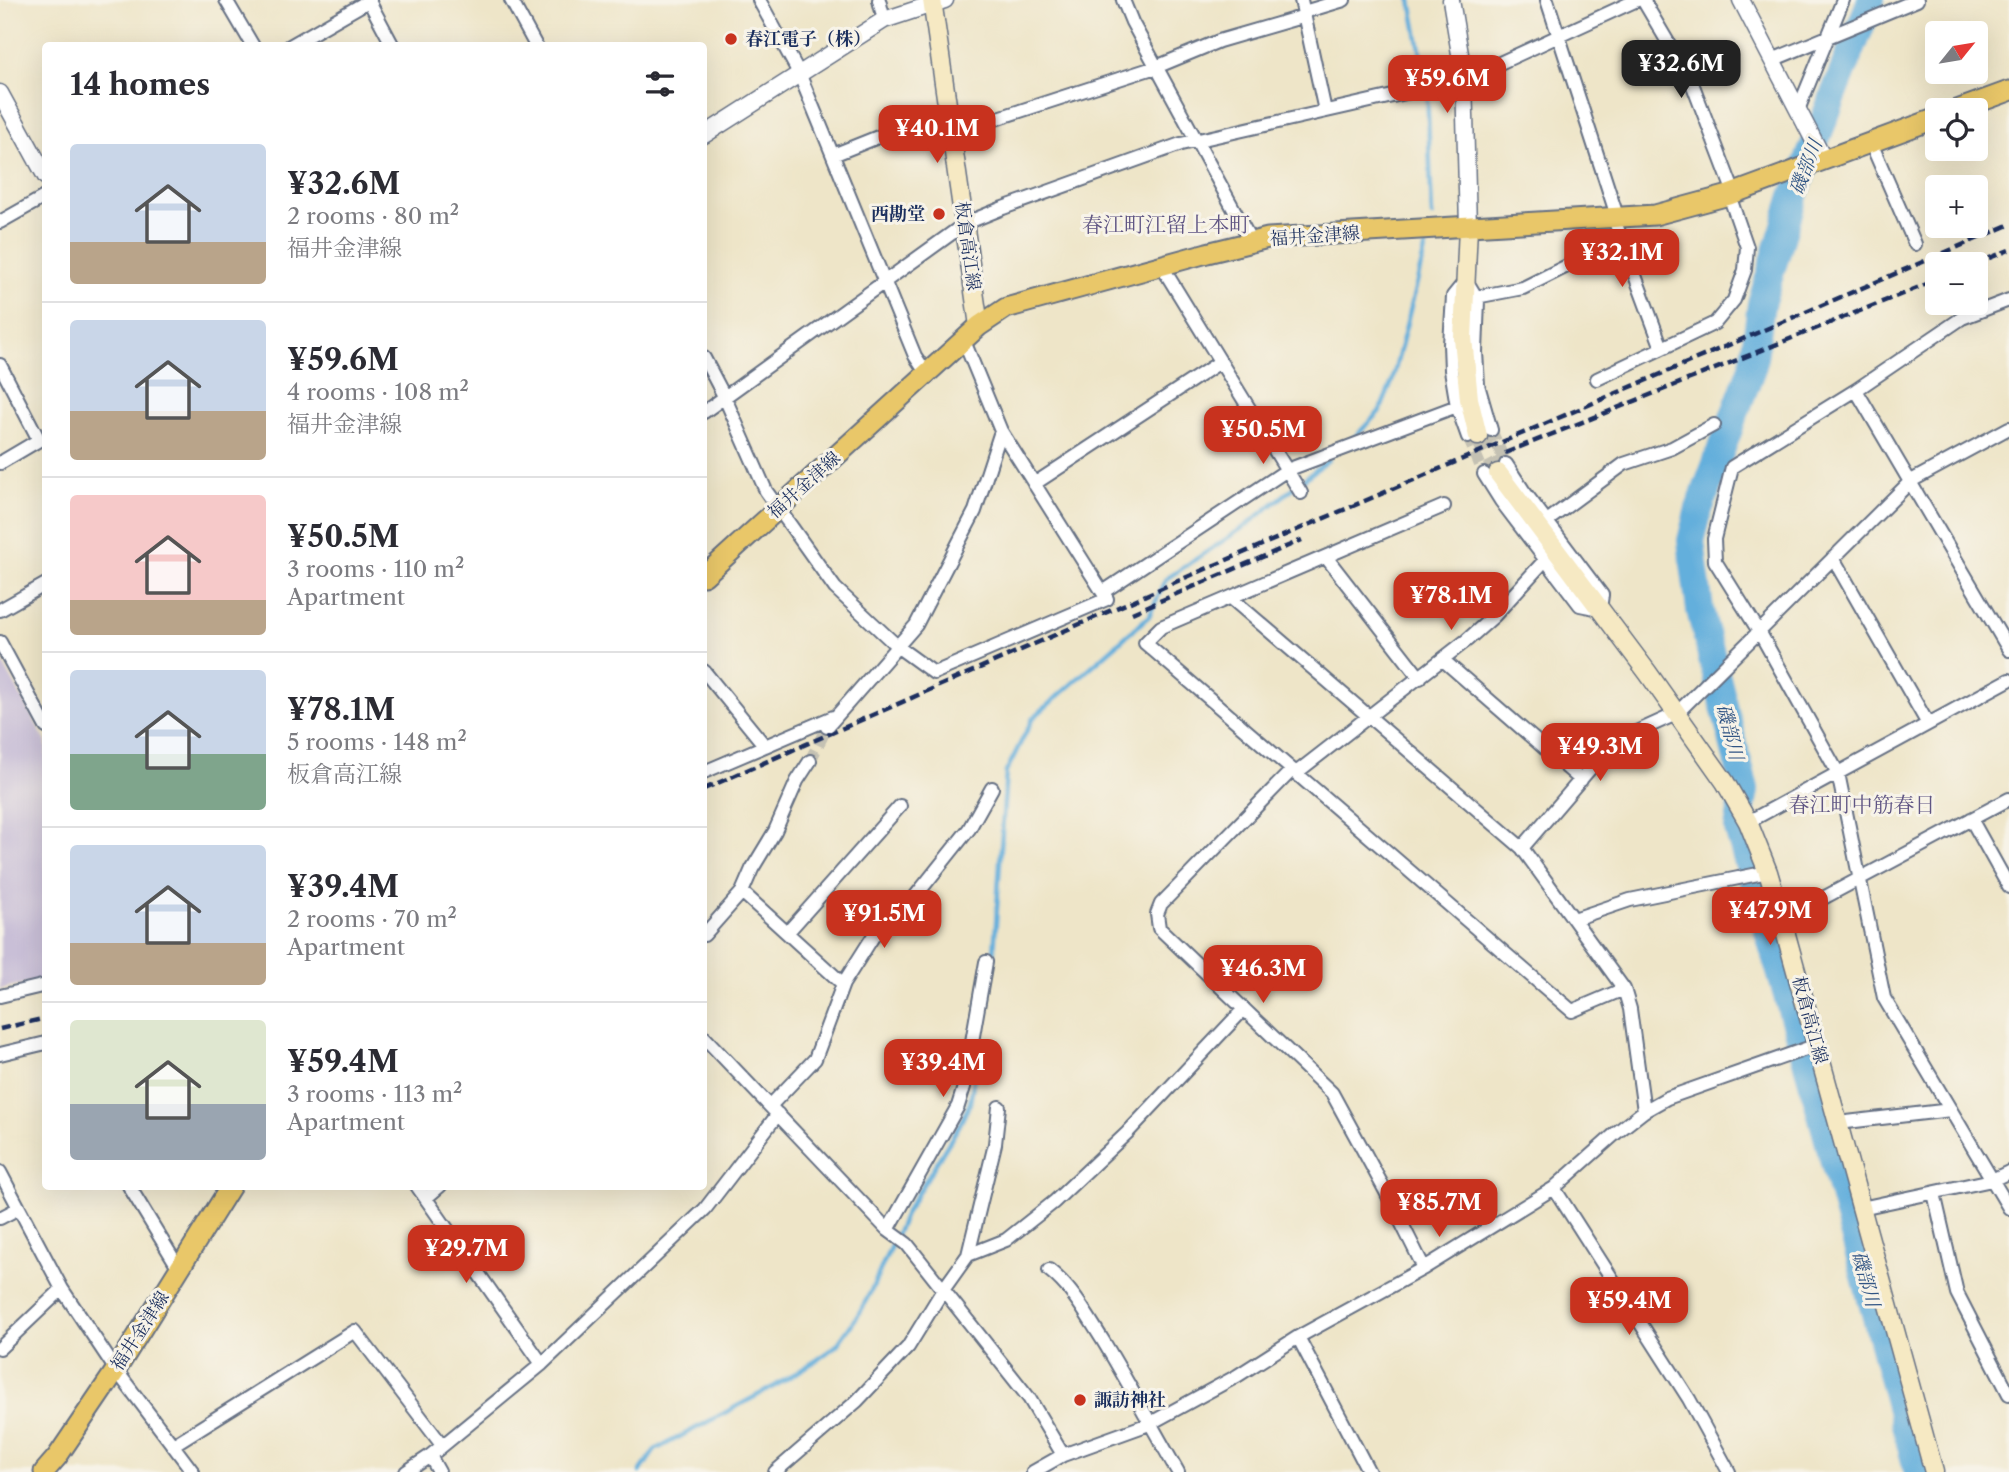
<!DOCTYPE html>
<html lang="en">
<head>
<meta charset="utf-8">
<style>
	body { margin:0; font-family:"Libre Caslon Text","Noto Serif JP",serif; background:#f7f7f7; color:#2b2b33; height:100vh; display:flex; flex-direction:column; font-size:26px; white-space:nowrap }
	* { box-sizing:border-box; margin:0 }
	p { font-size:23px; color:#7c7c81 }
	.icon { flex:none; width:38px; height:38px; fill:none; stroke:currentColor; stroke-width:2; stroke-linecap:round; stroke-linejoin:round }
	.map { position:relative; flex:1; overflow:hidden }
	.side { position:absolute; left:42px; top:42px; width:665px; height:1148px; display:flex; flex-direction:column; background:#fff; border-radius:7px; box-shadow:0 7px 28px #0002 }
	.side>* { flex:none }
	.needle { width:46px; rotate:60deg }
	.controls { position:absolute; left:1925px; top:21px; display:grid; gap:14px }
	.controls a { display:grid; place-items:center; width:63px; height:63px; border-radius:7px; background:#fff; box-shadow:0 7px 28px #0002; font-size:35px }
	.price { position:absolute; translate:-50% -60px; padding:0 16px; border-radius:14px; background:#c8321e; color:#fff; font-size:23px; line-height:46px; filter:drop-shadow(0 2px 4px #0008) }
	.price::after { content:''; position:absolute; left:50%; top:42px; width:21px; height:16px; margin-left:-10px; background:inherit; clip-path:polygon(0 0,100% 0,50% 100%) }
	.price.selected { background:#222; color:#fff }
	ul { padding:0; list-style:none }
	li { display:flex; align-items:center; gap:21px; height:175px; padding:0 28px }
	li+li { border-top:2px solid #e1e1e2 }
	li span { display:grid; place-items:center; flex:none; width:196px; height:140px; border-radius:7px; color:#555 }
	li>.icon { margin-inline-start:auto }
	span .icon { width:84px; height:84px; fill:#fffc; stroke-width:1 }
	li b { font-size:30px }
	h2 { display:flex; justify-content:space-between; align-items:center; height:84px; padding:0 28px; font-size:30px }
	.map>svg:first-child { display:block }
</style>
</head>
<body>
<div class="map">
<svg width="2009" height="1472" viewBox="0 0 2009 1472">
	<rect width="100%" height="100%" fill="#f7f3e8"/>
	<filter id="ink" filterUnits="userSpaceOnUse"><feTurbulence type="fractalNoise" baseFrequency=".0143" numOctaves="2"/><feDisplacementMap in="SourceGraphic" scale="14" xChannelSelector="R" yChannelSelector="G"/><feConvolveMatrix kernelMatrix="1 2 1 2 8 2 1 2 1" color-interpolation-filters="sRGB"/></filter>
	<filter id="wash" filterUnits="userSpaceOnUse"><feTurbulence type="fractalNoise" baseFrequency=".00686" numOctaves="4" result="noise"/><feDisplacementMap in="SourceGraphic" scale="28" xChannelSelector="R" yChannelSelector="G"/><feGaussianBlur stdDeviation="1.57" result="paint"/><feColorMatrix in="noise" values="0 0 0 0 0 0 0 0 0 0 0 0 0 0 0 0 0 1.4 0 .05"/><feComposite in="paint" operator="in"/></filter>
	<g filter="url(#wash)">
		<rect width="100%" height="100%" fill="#eee5c8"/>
		<path fill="#c9bfd7" d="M 0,658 L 46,742 L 45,979 L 0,989 Z"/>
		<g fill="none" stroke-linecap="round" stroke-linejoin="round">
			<path stroke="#64afdc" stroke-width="4.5" d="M 1411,0 L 1427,89 L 1432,216
				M 1351,441 L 1380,411 L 1392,382 L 1427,242
				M 640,1472 L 655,1450 L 775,1386 L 817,1360 L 837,1345 L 858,1315 L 871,1291 L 906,1212 L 959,1126 L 970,1103 L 994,953 L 1006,772 L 1033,718 L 1149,616 L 1166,579 L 1247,525 L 1328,460"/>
			<path stroke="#64afdc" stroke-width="28" d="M 1871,0 L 1794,196 L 1761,304 L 1753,365 L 1699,509 L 1691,541 L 1700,610 L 1745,790 L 1738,829 L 1811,1077 L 1918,1472"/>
		</g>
	</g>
	<g filter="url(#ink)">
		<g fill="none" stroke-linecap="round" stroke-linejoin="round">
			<path stroke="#c4c1b3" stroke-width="12" stroke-dasharray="12 6" stroke-linecap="butt" d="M 1491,430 L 1506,464
				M 1468,437 L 1484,474
				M 810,761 L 827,727"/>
			<path stroke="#c4c1b3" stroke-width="18" stroke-dasharray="18 9" stroke-linecap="butt" d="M 1478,436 L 1498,473"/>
			<defs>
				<path id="minor" d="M 226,0 L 253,46
					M 511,0 L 536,46
					M 759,0 L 799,73 L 915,356 L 927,374
					M 879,0 L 884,20
					M 1123,0 L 1132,22 L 1251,241
					M 1301,0 L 1325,111
					M 1547,0 L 1618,219
					M 1643,0 L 1692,83 L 1734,193
					M 369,1 L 393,46
					M 1304,12 L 1344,0
					M 290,46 L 370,0
					M 1772,60 L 1917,0
					M 1798,110 L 1843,0
					M 952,133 L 1156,67 L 1219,41 L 1305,16
					M 1871,143 L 1915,244
					M 833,155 L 948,109
					M 1614,219 L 1662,348
					M 0,222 L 46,196
					M 1161,265 L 1301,493
					M 1476,297 L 1523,288 L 1621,239
					M 2009,300 L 1962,318 L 1856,390 L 1732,467 L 1714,539 L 1715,561 L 1760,633 L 1838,773 L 1884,998 L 2009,1208
					M 704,358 L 725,398 L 766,491 L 835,588 L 898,647 L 934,673 L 1107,599 L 1001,431 L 964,341
					M 0,365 L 39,440 L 0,463
					M 1597,379 L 1715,323 L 1734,300 L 1745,270 L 1747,247 L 1729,195
					M 1856,390 L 2009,650
					M 704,412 L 966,223 L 1003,208 L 1181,144 L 1450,83 L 1478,73 L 1637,0
					M 1468,437 L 1457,406 L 1451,370 L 1450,344 L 1453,296 L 1466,280 L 1478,300 L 1476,352 L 1478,385 L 1491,430
					M 1484,474 L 1501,501 L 1580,605 L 1600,609 L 1602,595 L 1523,490 L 1506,464
					M 1034,484 L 1220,362
					M 1444,506 L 1161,627 L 1145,643 L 1572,1011 L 1624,989
					M 1547,521 L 1624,464 L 1672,448 L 1714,425
					M 1326,557 L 1420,678
					M 1833,558 L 1928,724
					M 1103,592 L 1287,470 L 1457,406
					M 1231,598 L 1522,848 L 1624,989 L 1630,1009 L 1644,1111
					M 0,610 L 46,584
					M 0,642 L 46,727
					M 1443,660 L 1581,780
					M 704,671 L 765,746
					M 827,727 L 916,625 L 975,511 L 1001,431
					M 1292,770 L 1161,904 L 1157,914 L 1159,928 L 1332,1093 L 1386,1192 L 1424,1268
					M 704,772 L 833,717
					M 1296,773 L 1467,640 L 1494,616 L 1546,559
					M 1971,819 L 2009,887
					M 1748,822 L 2009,680
					M 1522,848 L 1612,743 L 1676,714 L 1911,481 L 2009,428
					M 742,892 L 843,984
					M 1574,919 L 1630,900 L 1768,872
					M 1782,920 L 2009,799
					M 787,933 L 900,806
					M 704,935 L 742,892 L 752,869 L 775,831 L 797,781 L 810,761
					M 0,996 L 46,985
					M 704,1037 L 888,1230 L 907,1244 L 1029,1398 L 1063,1455
					M 0,1054 L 46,1043
					M 770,1106 L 815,1059 L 843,984 L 874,935 L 914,898 L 969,829 L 992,788
					M 1838,1123 L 1951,1110
					M 0,1172 L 19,1208
					M 129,1186 L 180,1270
					M 417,1186 L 542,1364
					M 1554,1188 L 1689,1399 L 1729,1472
					M 1934,1193 L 1957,1293 L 2009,1394
					M 426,1198 L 440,1186
					M 1861,1208 L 1992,1180 L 2009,1172
					M 0,1218 L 19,1208 L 62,1289 L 116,1370 L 193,1472
					M 888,1230 L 958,1106 L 964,1087 L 986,962
					M 968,1255 L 995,1144 L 999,1107
					M 1049,1270 C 1073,1289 1086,1314 1102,1339 C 1129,1383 1152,1428 1178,1472
					M 1298,1337 L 1369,1472
					M 0,1348 L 62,1289
					M 173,1445 L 355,1331 L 442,1445
					M 430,1456 L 439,1472
					M 406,1472 L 430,1456 L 542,1364 L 705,1209 L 778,1114
					M 775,1472 L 857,1401 L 908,1347 L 943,1290 L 968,1255 L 1006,1240 L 1054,1202 L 1127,1133 L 1243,1010
					M 1033,1472 L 1063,1455 L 1149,1424 L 1237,1376 L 1298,1337 L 1424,1268 L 1554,1188 L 1616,1133 L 1644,1111 L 1667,1098 L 1817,1045"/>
				<path id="tertiary" d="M 1451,0 L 1464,78 L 1468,227
					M 1741,0 L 1824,160
					M 0,93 L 46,177
					M 704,135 L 884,20 L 945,0"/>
				<path id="secondary" d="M 932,0 L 979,326
					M 1468,227 L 1463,338 L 1469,399 L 1478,436
					M 1498,473 L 1648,673 L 1725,782 L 1748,822 L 1768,872 L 1782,920 L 1934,1472"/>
				<path id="primary" d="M 1957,110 L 2009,91
					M 704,576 L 979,326 L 1006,308 L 1207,253 L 1268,238 L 1655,215 L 1729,195 L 1937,118
					M 44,1472 L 57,1457 L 116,1370 L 231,1186"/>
			</defs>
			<use href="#minor" stroke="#656f83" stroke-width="16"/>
			<use href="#tertiary" stroke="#656f83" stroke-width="19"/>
			<use href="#secondary" stroke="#656f83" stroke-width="21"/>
			<use href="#primary" stroke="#656f83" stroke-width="23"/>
			<use href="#minor" stroke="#fff" stroke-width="12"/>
			<use href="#tertiary" stroke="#fff" stroke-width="16"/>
			<use href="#secondary" stroke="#f6e9c3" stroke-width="18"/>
			<use href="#primary" stroke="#e9c769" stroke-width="19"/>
			<path stroke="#1b2f5e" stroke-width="4.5" stroke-dasharray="10 5" stroke-linecap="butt" d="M 1975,264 L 2009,250
				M 1505,453 L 1937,280
				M 1132,613 L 1302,540
				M 704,789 L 1187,577 L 2009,225
				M 0,1029 L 46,1018"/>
		</g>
	</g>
	<g fill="#c8321e" stroke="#f7f3e8" stroke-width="2.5">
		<circle cx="731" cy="39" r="7"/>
		<circle cx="939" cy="214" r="7"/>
		<circle cx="1080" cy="1400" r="7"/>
	</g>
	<g text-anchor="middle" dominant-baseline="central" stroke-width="6" stroke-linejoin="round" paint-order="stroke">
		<g font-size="18" font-weight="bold" fill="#1b2f5e" stroke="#f7f3e8" text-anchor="start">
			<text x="745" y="39">春江電子（株）</text>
			<text x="925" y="214" text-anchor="end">西勘堂</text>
			<text x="1094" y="1400">諏訪神社</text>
		</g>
		<g font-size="18" fill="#1b2f5e" stroke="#f7f3e8">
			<text transform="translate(1315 236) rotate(-4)">福井金津線</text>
			<text transform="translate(968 246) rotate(82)">板倉高江線</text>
			<text transform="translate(804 485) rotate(-42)">福井金津線</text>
			<text transform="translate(1810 1020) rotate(75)">板倉高江線</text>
			<text transform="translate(140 1331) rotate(-57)">福井金津線</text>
		</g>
		<g font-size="19" font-style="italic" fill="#315584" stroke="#f7f3e8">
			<text transform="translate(1806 167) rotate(-69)">磯部川</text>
			<text transform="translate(1730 732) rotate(76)">磯部川</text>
			<text transform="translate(1866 1279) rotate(75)">磯部川</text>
		</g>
		<g font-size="21" fill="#605684" stroke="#f7f3e8">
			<text x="1166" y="224">春江町江留上本町</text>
			<text x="1862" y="804">春江町中筋春日</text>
		</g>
	</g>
</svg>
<div class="controls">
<a><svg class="needle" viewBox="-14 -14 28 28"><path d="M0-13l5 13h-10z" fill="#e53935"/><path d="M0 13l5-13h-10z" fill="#7c7c81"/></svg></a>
<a><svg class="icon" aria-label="locate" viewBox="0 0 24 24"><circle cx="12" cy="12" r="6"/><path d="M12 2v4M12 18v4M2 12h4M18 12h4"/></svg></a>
<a>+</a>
<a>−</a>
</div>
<b class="price selected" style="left:1681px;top:100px">¥32.6M</b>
<b class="price" style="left:1447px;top:115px">¥59.6M</b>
<b class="price" style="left:937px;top:165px">¥40.1M</b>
<b class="price" style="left:1622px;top:289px">¥32.1M</b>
<b class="price" style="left:1263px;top:466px">¥50.5M</b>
<b class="price" style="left:1451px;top:632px">¥78.1M</b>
<b class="price" style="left:1600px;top:783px">¥49.3M</b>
<b class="price" style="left:1770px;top:947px">¥47.9M</b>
<b class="price" style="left:884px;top:950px">¥91.5M</b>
<b class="price" style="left:1263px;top:1005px">¥46.3M</b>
<b class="price" style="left:943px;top:1099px">¥39.4M</b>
<b class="price" style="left:1439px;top:1239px">¥85.7M</b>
<b class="price" style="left:466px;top:1285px">¥29.7M</b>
<b class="price" style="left:1629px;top:1337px">¥59.4M</b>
<section class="side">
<h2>14 homes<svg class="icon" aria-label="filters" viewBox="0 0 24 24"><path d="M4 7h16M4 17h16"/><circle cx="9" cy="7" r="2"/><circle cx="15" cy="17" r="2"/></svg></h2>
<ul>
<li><span style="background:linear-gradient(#c9d6e8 70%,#b9a48a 0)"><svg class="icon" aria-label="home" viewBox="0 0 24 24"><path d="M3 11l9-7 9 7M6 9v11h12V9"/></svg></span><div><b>¥32.6M</b><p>2 rooms · 80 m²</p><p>福井金津線</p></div></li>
<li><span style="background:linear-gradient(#c9d6e8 65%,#b9a48a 0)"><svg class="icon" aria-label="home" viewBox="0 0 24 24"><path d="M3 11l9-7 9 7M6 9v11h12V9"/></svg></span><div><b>¥59.6M</b><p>4 rooms · 108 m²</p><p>福井金津線</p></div></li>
<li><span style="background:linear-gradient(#f6c9c9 75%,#b9a48a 0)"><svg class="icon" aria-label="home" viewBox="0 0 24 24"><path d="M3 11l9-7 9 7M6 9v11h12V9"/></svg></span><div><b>¥50.5M</b><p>3 rooms · 110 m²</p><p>Apartment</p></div></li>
<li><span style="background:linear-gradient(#c9d6e8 60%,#7fa58c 0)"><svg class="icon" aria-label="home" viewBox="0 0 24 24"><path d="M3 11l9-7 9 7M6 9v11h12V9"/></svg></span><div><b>¥78.1M</b><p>5 rooms · 148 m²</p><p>板倉高江線</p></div></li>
<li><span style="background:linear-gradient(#c9d6e8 70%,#b9a48a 0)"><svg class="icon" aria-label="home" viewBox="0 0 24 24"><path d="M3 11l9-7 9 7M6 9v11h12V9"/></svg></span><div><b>¥39.4M</b><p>2 rooms · 70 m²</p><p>Apartment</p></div></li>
<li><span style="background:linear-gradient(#dfe7d0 60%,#9aa5b1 0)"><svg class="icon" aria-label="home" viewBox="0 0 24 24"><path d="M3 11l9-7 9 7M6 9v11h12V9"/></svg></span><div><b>¥59.4M</b><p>3 rooms · 113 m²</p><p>Apartment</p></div></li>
</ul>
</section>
</div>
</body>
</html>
